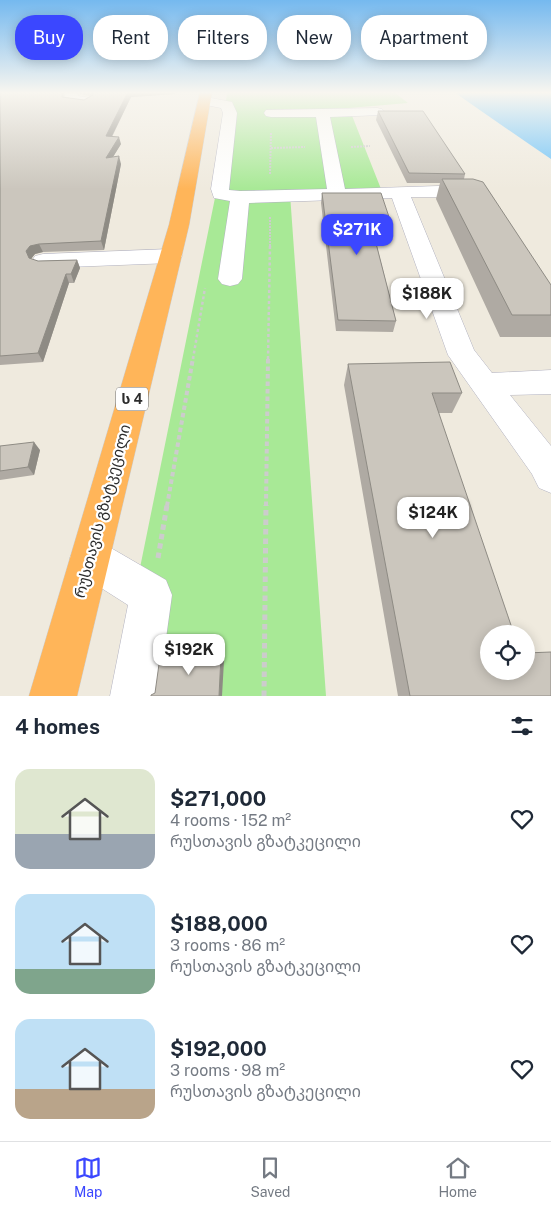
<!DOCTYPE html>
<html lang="en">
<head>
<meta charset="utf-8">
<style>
	body { margin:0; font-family:"Public Sans","Noto Sans Georgian",sans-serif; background:#f6f6f7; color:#1f2937; height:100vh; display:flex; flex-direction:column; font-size:19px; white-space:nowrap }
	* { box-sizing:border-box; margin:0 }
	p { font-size:16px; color:#747a83 }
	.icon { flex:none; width:28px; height:28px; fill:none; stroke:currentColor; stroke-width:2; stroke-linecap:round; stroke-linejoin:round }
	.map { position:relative; height:696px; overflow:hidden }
	.side { display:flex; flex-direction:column; background:#fff; flex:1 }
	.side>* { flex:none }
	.guide { position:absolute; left:15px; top:15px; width:521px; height:45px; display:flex; gap:10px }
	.tools { position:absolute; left:480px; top:625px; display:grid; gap:10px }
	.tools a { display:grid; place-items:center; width:55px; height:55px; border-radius:50%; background:#fff; box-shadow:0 2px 12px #0003; font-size:25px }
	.price { position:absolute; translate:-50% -42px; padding:0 11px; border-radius:10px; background:#fff; color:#222; font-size:16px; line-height:32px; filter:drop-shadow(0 1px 2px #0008) }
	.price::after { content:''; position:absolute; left:50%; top:30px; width:15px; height:11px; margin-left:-8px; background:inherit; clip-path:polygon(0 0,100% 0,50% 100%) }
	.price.current { background:#3b47ff; color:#fff }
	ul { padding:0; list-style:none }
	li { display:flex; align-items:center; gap:15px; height:125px; padding:0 15px }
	li span { display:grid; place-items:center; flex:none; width:140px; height:100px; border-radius:15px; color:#555 }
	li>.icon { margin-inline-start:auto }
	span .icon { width:60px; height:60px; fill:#fffc; stroke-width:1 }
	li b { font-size:21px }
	h2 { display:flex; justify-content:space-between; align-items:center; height:60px; padding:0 15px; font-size:21px }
	.pill { padding:0 18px; border-radius:20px; background:#fff; box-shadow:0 2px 12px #0003; font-size:18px; line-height:45px }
	.pill.current { background:#3b47ff; color:#fff }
	.dock { display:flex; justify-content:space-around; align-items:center; height:70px; border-top:1px solid #e0e1e3; background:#fff; font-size:14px; color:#747a83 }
	.dock a { display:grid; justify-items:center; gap:2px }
	.dock .current { color:#3b47ff }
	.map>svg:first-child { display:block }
</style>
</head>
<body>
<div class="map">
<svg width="551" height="696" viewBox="0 0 551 696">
	<rect width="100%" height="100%" fill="#efeade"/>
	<path fill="#a8e996" d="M 227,92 L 394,92 L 408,103 L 349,108 L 383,194 L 290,194 L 326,696 L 114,696 L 217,188 Z"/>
	<path fill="#69c1f9" d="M 454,92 L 551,92 L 551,159 C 518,137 486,114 454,92 Z"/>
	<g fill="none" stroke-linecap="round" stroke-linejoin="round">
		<defs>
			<path id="minor" d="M 65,92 L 77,92 L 78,96 L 91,98 L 93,101 L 86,105 L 66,102 Z
				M 206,97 L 232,102 L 237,113 L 229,190 L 240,191 L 327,189 L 316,117 L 271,117 L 266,116 L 264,113 L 266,110 L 377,108 L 382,109 L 384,112 L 382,115 L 330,117 L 345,189 L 469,185 L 482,189 L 484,193 L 482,197 L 475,199 L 467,197 L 411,197 L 474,350 L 492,373 L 551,370 L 551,394 L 510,395 L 551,446 L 551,493 L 539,488 L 532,474 L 448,355 L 392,198 L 249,203 L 242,279 L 238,284 L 230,286 L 222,284 L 218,279 L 230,201 L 214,198 L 211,189 L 223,113 L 221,108 L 201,104 L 199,101 L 201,98 Z
				M 171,249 L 179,251 L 182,256 L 179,261 L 171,263 L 43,268 L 35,266 L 32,261 L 35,256 L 43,254 Z
				M 90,538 L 104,544 L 166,580 L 172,595 L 158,696 L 110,696 L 128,605 L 76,572 L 70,558 L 76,544 Z"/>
			<path id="highway" d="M 200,92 L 212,92 L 189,225 L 77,696 L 29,696 L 169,225 Z"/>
		</defs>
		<use href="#minor" stroke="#b2b2c1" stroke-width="1"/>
		<use href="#highway" stroke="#ccc" stroke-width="1"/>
		<path stroke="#ccc" stroke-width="2" stroke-dasharray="2 1" stroke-linecap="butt" d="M 351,147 L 370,146
			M 271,148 L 305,147
			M 270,174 L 271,132
			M 270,246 L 270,217"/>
		<path stroke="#ccc" stroke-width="2.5" stroke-dasharray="3 2.5" stroke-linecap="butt" d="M 193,359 L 205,288
			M 268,359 L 270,245"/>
		<path stroke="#ccc" stroke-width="4" stroke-dasharray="4.5 3" stroke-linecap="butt" d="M 167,506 L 193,358
			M 266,506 L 268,358"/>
		<path stroke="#ccc" stroke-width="5" stroke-dasharray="5.5 4" stroke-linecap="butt" d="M 158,558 L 167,505
			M 264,696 L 266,505"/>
		<use href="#minor" fill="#fff" fill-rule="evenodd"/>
		<use href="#highway" fill="#ffb559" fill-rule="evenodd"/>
	</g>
	<path fill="#afaaa3" d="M 64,92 L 64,97 L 84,100 L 90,96 L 80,94 L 78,92 L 175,92 L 175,94 L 131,97 L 112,137 L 121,144 L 113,157 L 121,164 L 104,250 L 43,252 L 35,254 L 31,259 L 38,261 L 77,260 L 80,268 L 74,283 L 69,283 L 43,362 L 0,365 L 0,93 Z
		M 378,111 L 465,174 L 464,179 L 551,285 L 551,337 L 500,337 L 436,199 L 440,183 L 407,183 L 376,120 Z
		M 322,193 L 390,220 L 388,231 L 373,231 L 396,321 L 393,332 L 336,331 L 321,203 Z
		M 348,364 L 462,393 L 452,413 L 439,413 L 489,671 L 551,696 L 398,696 L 344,385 Z
		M 0,446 L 40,450 L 34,475 L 0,480 Z"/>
	<path fill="#8e8b84" d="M 128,92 L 175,92 L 175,94 L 131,97 L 108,144 L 106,136 Z
		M 119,137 L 121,144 L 108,165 L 106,158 Z
		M 119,156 L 121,164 L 104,250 L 101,241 Z
		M 39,244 L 43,252 L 35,254 L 30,260 L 26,251 L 30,246 Z
		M 77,260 L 80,268 L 74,283 L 71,274 Z
		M 66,274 L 69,283 L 43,362 L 38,353 Z
		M 34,442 L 40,450 L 34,475 L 28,467 Z
		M 221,656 L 224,661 L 222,696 L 219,696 Z"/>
	<path fill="#cbc6bd" stroke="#8e8b84" d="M 1,92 L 62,92 L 62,97 L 84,100 L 93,95 L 92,92 L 128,92 L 106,136 L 119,137 L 106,158 L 119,156 L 101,241 L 39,244 L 30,246 L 26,251 L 29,258 L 38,261 L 77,260 L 71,274 L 66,274 L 38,353 L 0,356 L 0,93 Z
		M 378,111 L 423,111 L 465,174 L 409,173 Z
		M 442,179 L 473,179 L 483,182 L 551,285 L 551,315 L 512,315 Z
		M 322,193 L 381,193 L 390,220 L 370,220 L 396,321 L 338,320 Z
		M 450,362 L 462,393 L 432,393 L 514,634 L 489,634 L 489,671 L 526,671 L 526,653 L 551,652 L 551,696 L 410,696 L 348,364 Z
		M 34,442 L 28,467 L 0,471 L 0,446 Z
		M 221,656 L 219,696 L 151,696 L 151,695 L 155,693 L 160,657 Z"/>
	<linearGradient id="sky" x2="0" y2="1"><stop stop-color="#75b9ef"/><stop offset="0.49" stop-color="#f8f6f0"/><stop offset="1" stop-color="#f8f6f0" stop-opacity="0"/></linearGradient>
	<rect width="551" height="189" fill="url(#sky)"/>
	<g text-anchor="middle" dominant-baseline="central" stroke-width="4.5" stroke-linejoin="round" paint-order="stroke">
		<rect fill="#fff" stroke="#6b6b6b" stroke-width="1" x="116" y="387.5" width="32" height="23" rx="4"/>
		<g font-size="14" font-weight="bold" fill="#2c2c2c">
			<text x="132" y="399">ს 4</text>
		</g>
		<g font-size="15" fill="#2c2c2c" stroke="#fff">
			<text transform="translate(102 511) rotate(-75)">რუსთავის გზატკეცილი</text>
		</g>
	</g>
</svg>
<div class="tools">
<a><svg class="icon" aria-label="locate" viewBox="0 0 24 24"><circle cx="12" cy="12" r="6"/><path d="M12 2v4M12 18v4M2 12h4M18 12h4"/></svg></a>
</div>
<b class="price current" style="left:357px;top:256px">$271K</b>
<b class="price" style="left:427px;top:320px">$188K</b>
<b class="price" style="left:433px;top:539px">$124K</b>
<b class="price" style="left:189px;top:676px">$192K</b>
<div class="guide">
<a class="pill current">Buy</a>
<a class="pill">Rent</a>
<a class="pill">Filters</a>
<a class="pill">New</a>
<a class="pill">Apartment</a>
</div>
</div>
<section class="side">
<h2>4 homes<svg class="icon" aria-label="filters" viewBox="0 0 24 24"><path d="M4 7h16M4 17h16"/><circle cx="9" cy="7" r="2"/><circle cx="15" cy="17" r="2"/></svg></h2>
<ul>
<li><span style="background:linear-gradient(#dfe7d0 65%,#9aa5b1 0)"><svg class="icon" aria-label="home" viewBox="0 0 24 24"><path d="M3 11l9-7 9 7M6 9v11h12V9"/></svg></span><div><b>$271,000</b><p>4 rooms · 152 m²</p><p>რუსთავის გზატკეცილი</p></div><svg class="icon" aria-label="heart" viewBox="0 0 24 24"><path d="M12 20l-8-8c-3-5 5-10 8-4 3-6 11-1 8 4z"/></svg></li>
<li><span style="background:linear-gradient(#bfe0f5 75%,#7fa58c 0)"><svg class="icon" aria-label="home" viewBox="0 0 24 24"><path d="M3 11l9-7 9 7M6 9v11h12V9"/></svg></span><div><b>$188,000</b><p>3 rooms · 86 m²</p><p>რუსთავის გზატკეცილი</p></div><svg class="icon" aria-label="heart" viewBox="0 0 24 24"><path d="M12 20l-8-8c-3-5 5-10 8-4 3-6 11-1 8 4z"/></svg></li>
<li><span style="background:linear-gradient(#bfe0f5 70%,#b9a48a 0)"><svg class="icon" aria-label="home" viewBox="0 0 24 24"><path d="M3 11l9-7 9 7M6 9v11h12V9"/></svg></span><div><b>$192,000</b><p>3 rooms · 98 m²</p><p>რუსთავის გზატკეცილი</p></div><svg class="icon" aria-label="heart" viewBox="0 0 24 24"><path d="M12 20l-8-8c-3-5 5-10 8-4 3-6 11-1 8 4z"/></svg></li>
</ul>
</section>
<nav class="dock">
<a class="current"><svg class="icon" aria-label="map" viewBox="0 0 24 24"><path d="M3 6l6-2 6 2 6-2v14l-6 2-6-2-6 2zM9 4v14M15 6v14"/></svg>Map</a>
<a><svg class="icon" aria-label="saved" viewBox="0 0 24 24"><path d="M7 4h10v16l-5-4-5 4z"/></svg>Saved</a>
<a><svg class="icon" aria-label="home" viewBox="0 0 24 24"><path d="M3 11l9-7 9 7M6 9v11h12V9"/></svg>Home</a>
</nav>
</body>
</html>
